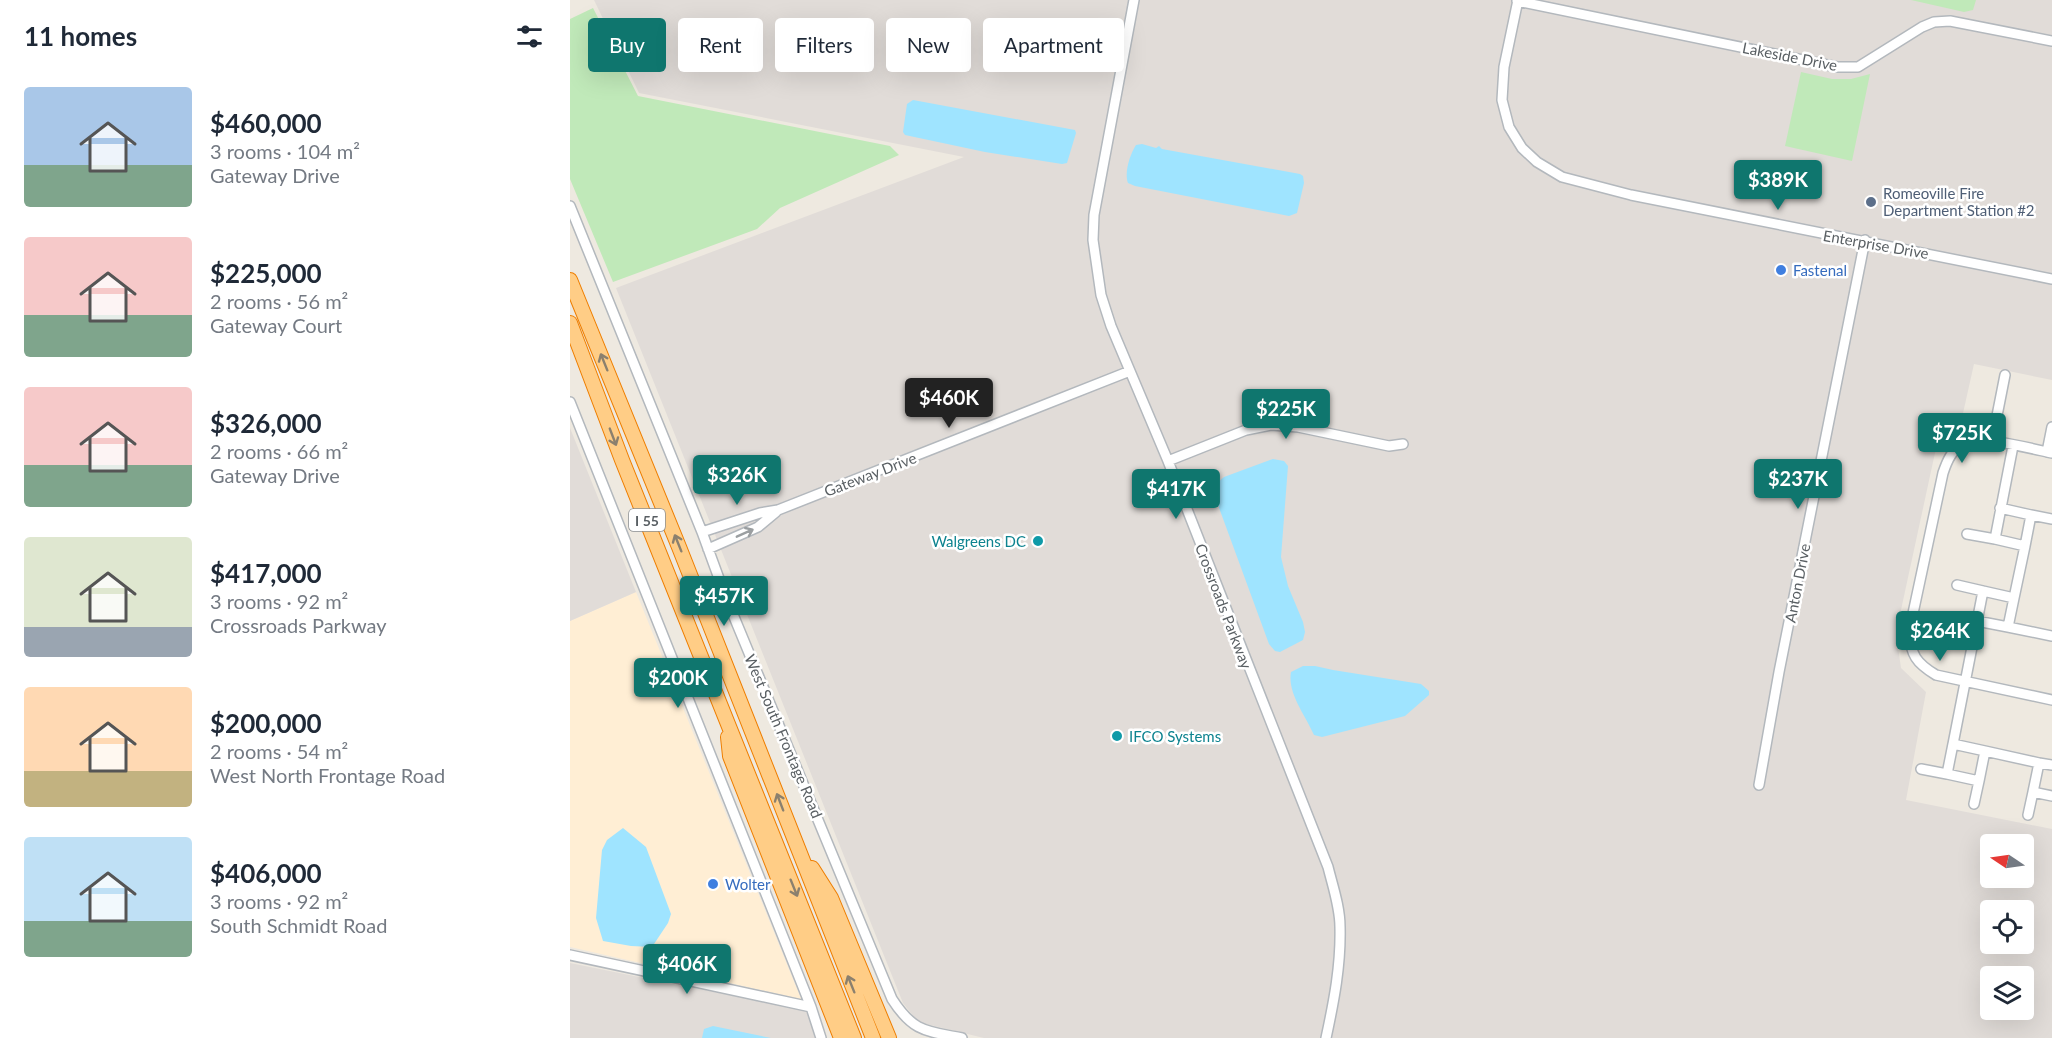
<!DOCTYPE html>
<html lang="en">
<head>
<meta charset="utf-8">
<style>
	body { margin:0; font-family:Lato,sans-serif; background:#f2f2f3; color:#1f2937; height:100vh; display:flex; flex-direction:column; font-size:22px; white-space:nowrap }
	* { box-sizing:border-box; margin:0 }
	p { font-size:20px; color:#747a83 }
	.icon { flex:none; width:33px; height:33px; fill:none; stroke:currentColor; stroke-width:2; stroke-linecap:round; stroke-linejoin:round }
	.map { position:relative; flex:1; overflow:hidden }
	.side { display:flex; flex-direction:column; background:#fff; width:570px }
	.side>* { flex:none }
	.hud { position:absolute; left:18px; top:18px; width:570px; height:54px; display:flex; gap:12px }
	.needle { width:39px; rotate:283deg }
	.fabs { position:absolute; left:1410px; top:834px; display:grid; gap:12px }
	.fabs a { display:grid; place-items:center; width:54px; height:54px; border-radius:6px; background:#fff; box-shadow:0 6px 24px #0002; font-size:30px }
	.price { position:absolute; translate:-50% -51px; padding:0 14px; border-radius:6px; background:#0f766e; color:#fff; font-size:20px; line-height:39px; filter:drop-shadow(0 2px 3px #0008) }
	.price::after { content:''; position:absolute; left:50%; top:36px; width:18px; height:14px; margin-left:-9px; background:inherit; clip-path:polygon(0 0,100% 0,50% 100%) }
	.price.on { background:#222; color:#fff }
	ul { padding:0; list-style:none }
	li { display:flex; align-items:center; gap:18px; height:150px; padding:0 24px }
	li span { display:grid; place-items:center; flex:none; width:168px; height:120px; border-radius:6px; color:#555 }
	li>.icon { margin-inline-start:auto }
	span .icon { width:72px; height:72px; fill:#fffc; stroke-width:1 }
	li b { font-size:26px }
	h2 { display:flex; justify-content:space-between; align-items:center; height:72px; padding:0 24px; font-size:26px }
	.pill { padding:0 21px; border-radius:6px; background:#fff; box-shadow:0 6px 24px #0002; font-size:21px; line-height:54px }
	.pill.on { background:#0f766e; color:#fff }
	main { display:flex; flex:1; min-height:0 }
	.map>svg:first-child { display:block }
</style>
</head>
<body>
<main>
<section class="side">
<h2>11 homes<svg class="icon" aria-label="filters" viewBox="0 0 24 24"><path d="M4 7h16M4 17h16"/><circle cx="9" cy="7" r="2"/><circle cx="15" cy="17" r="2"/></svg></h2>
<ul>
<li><span style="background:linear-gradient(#a9c7e8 65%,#7fa58c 0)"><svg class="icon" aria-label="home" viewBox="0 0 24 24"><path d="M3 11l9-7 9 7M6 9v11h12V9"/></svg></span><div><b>$460,000</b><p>3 rooms · 104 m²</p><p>Gateway Drive</p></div></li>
<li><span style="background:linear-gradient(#f6c9c9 65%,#7fa58c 0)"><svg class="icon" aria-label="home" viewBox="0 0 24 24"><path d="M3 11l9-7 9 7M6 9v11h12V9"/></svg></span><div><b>$225,000</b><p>2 rooms · 56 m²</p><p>Gateway Court</p></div></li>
<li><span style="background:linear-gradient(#f6c9c9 65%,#7fa58c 0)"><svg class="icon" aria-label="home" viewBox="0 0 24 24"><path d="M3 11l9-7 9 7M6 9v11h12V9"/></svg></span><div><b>$326,000</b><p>2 rooms · 66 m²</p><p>Gateway Drive</p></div></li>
<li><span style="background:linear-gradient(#dfe7d0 75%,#9aa5b1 0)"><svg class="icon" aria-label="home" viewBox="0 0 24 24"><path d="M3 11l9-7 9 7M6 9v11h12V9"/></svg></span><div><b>$417,000</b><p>3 rooms · 92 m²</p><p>Crossroads Parkway</p></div></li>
<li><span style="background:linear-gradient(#ffd9b3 70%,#c2b280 0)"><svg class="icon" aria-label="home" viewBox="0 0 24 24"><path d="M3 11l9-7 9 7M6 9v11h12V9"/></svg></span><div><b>$200,000</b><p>2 rooms · 54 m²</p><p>West North Frontage Road</p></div></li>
<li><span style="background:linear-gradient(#bfe0f5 70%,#7fa58c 0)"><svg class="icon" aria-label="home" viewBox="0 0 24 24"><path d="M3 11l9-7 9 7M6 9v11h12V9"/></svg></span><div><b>$406,000</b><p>3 rooms · 92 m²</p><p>South Schmidt Road</p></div></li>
</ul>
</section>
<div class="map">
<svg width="1482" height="1038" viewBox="0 0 1482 1038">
	<rect width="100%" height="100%" fill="#eee9e0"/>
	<path fill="#ffeed4" d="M 66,592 L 231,999 L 0,947 L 0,621 Z"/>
	<path fill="#e1dcd8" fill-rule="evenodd" d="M 24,0 L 1482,0 L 1482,380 L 1404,364 L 1387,440 L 1368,439 L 1326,633 L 1331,668 L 1356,692 L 1336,800 L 1482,829 L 1482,1038 L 414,1038 L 348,1022 L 333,1003 L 46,288 L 394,157 L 69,93 ZM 1420,844 L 1454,844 L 1454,878 L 1420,878 ZM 1420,910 L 1454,910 L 1454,944 L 1420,944 ZM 1420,976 L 1454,976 L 1454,1010 L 1420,1010 Z
		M 0,428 L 66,592 L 0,621 Z
		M 0,963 L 237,1011 L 246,1038 L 0,1038 Z"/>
	<path fill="#c0e9b9" d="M 1341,0 L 1406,0 L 1403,10 L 1394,12 Z
		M 23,8 L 68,96 L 320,146 L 329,155 L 210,208 L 187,229 L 43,282 L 0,179 L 0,19 Z
		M 1231,72 L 1262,79 L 1281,79 L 1300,74 L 1282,161 L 1215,146 Z"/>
	<path fill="#9fe4ff" d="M 343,100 L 505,130 L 506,133 L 497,163 L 492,164 L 415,152 L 335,135 L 333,132 L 337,104 Z
		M 572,144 L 586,148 L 589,146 L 592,149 L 730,174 L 733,176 L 734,183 L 727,213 L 719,216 L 565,186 L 558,183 C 554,173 560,154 566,145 Z
		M 703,459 L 714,461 L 718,466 L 711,557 L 718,586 L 733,622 L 735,632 L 733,640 L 710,652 L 705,651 L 699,644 L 648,505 L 646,484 L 654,477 Z
		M 733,666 L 745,666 L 763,670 L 851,684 L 859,691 L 859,695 L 835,716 L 752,737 L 744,735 C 736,716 717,693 721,672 Z
		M 53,828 L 76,847 L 101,914 L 98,923 L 82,947 L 61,946 L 33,941 L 26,918 L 32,850 L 37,840 Z
		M 143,1026 L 201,1038 L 132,1038 L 134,1029 Z"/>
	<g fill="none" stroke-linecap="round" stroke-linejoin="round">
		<defs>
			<path id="minor" d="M 564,0 L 524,215 L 523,240 L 531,295 L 541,326 L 598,461 L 758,867 C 763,887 770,907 770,927 C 771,965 764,1001 756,1038
				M 948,0 L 934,67 L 932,100 L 939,127 L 952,148 L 967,162 L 992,177 L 1061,195 L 1482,279
				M 947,1 L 1267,67 L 1288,67 L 1352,27 L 1364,22 L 1380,21 L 1482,41
				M 0,206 L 132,532 L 155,595 L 322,999 C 343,1032 356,1031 392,1038
				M 0,402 L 241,1007 L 251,1038
				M 1422,441 L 1435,375
				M 1477,452 L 1482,427
				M 1482,453 C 1463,449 1410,435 1394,443 C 1382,449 1377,461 1373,473 L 1339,632 C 1341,655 1346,663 1366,675 L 1482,700
				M 598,461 L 676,430 L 701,425 L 728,427 L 819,446 L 833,444
				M 1430,508 L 1461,515 L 1455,546 L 1425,539 L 1443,446
				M 1461,515 L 1482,519
				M 132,532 L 190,513 L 208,510 L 560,371
				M 1397,534 L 1425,539
				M 138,549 L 188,527 L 206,512
				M 1387,585 L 1413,591
				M 1444,598 L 1455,546
				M 1438,627 L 1482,636
				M 1383,744 L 1377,774 L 1409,781 L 1415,751 L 1383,744 L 1413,591 L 1444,598 L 1438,627 L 1407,621
				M 1415,751 L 1469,763
				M 1482,765 L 1469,763 L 1463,792 L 1482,796
				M 1351,769 L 1377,774
				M 1189,785 L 1209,672 L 1295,240
				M 1404,804 L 1409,781
				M 1458,815 L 1463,792
				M 0,955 L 241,1007"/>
			<path id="highway" d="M 0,280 L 109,547 L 303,1038
				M 0,323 L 52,460 L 284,1038
				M 158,737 L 160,756 L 271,1038
				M 242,868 L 261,898 L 319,1038"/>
		</defs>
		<use href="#minor" stroke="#b3b8bd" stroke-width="12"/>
		<use href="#highway" stroke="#ee7e00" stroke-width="16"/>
		<use href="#minor" stroke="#fff" stroke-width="9"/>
		<use href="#highway" stroke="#ffcd86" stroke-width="14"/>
	</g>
	<defs><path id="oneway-shaft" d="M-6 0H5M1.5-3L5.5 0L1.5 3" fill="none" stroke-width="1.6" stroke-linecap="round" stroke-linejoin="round" transform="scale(1.5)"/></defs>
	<g stroke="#8b806e">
		<use href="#oneway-shaft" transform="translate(34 362) rotate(-112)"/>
		<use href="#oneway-shaft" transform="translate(43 437) rotate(69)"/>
		<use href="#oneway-shaft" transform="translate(108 543) rotate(-112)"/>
		<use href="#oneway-shaft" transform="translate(210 802) rotate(-111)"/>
		<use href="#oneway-shaft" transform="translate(224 888) rotate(68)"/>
		<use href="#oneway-shaft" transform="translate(281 984) rotate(-112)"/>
	</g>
	<use stroke="#9b9fa1" href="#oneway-shaft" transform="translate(175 533) rotate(-24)"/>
	<circle fill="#5c6f8a" stroke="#fff" stroke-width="2" cx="1301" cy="202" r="6"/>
	<g fill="#3f7fe0" stroke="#fff" stroke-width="2">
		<circle cx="1211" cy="270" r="6"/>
		<circle cx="143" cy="884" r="6"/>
	</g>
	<g fill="#0f9aa8" stroke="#fff" stroke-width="2">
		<circle cx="468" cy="541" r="6"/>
		<circle cx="547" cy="736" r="6"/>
	</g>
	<g text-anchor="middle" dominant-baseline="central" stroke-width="5" stroke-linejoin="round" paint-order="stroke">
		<rect fill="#fff" stroke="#8b8f92" stroke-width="1.5" x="59" y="509" width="36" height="22" rx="4.5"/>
		<g font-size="14" font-weight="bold" fill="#595f63">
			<text x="77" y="520">I 55</text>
		</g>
		<g font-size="15" fill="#595f63" stroke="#fff">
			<text transform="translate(1220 56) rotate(11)">Lakeside Drive</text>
			<text transform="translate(1306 244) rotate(10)">Enterprise Drive</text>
			<text transform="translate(300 474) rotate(-21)">Gateway Drive</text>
			<text transform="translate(1227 583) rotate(-79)">Anton Drive</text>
			<text transform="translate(654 606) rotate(69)">Crossroads Parkway</text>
			<text transform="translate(214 736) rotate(67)">West South Frontage Road</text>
		</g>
		<g font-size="15" fill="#4e5e75" stroke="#fff" text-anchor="start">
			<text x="1313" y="193">Romeoville Fire<tspan x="1313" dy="17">Department Station #2</tspan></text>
		</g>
		<g font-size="15" fill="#366cbe" stroke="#fff" text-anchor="start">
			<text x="1223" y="270">Fastenal</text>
			<text x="155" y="884">Wolter</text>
		</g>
		<g font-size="15" fill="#0d838f" stroke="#fff" text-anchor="end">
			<text x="456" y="541">Walgreens DC</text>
			<text x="559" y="736" text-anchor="start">IFCO Systems</text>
		</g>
	</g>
</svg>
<div class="fabs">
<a><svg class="needle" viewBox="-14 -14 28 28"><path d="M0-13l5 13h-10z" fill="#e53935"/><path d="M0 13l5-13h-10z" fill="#747a83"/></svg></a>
<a><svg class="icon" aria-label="locate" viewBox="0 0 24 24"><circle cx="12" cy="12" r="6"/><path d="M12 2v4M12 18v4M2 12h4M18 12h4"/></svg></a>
<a><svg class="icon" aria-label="layers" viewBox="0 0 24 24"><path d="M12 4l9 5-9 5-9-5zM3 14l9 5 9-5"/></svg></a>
</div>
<b class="price" style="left:1208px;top:211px">$389K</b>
<b class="price on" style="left:379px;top:429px">$460K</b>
<b class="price" style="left:716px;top:440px">$225K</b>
<b class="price" style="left:1392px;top:464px">$725K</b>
<b class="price" style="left:167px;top:506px">$326K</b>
<b class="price" style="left:1228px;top:510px">$237K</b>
<b class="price" style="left:606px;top:520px">$417K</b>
<b class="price" style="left:154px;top:627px">$457K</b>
<b class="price" style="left:1370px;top:662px">$264K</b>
<b class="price" style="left:108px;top:709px">$200K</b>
<b class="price" style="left:117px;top:995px">$406K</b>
<div class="hud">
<a class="pill on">Buy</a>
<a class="pill">Rent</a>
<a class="pill">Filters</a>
<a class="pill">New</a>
<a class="pill">Apartment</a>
</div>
</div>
</main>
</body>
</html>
